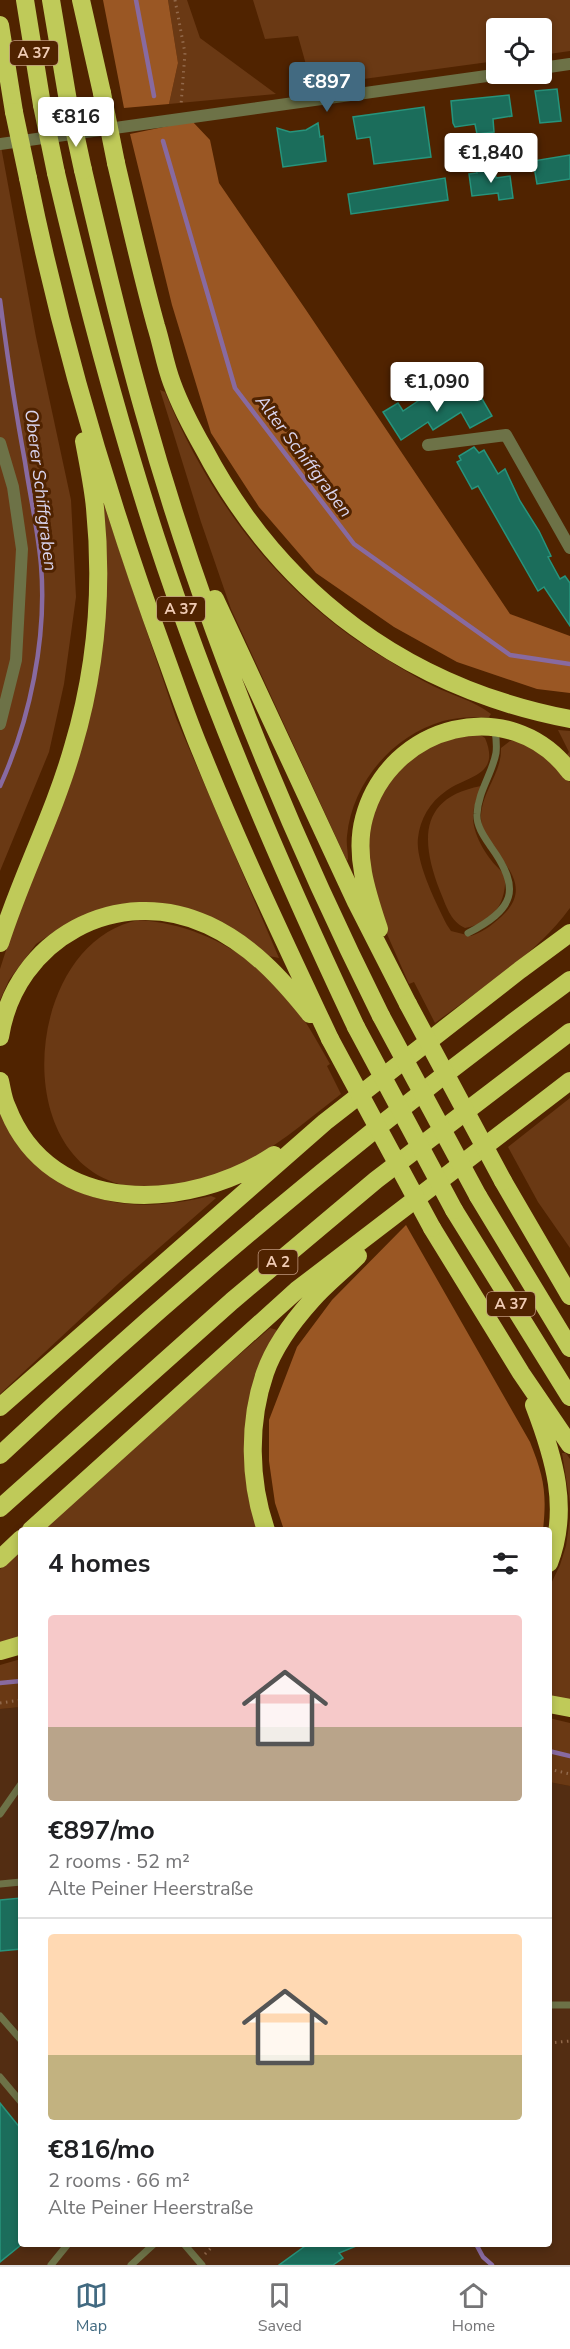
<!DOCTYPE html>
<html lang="en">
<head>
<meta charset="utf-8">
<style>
	body { margin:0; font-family:"Nunito Sans",sans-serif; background:#f2f2f2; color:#202124; height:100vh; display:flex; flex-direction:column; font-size:22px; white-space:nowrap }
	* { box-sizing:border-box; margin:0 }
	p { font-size:20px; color:#757577 }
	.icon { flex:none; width:33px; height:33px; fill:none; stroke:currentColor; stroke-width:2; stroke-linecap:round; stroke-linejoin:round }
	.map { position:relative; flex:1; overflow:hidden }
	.drawer { position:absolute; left:18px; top:1527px; width:534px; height:720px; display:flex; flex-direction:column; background:#fff; border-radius:6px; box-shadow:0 3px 9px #0003 }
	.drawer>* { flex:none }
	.controls { position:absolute; left:486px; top:18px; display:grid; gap:12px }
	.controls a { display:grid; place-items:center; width:66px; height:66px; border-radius:6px; background:#fff; box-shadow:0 3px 9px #0003; font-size:30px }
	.price { position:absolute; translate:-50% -51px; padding:0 14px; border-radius:6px; background:#fff; color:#222; font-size:20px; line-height:39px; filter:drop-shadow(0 2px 3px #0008) }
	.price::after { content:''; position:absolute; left:50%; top:36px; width:18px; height:14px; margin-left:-9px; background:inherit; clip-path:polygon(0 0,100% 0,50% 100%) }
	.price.selected { background:#426a81; color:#fff }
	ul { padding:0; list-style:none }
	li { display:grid; align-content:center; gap:12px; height:318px; padding:0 30px }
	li+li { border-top:2px solid #e0e0e0 }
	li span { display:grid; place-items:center; height:186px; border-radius:6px; color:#555 }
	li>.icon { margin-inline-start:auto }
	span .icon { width:108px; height:108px; fill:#fffc; stroke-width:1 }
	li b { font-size:26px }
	h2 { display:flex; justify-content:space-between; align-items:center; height:72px; padding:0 30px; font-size:26px }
	.menu { display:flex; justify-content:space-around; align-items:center; height:84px; border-top:2px solid #e0e0e0; background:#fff; font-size:16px; color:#757577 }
	.menu a { display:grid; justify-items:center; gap:3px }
	.menu .selected { color:#426a81 }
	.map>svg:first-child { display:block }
</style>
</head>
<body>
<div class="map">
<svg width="570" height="2265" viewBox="0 0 570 2265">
	<rect width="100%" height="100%" fill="#502300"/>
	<path fill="#532d12" d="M 21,1707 L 21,2244 L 549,2244 L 549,1782 L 570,1786 L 570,2265 L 0,2265 L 0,1709 Z"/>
	<path fill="#6a3914" d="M 168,0 L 187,0 L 200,38 L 276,94 L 169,104 L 178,63 Z
		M 253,0 L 570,0 L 570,51 L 542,55 L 542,28 L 496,28 L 496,61 L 312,86 L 298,36 L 265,39 Z
		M 0,141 L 36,337 L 71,500 L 76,597 L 64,684 L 49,752 L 0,871 Z
		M 160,390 L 165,392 C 210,502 283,598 386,659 C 401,668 417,678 433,686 C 451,695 475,701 491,714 L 489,717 C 474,717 458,717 443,721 C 392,736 352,783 347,836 C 346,843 348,852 348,859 L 347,861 L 231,609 L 201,522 Z
		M 103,502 L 176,718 L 279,958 L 269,956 L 193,913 L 79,918 L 60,928 L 36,944 L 9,980 L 0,1000 L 0,969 L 18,913 L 74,768 Z
		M 558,730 L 570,731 L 570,760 L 566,756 L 569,752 Z
		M 479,734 L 485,738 C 501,776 468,775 446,791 C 430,802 420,819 418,838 C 415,861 436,903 447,925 L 451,931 L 471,936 C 485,931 495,923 505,913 C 539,877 482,852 481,818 C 481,792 502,773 501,748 L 510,741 C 533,739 557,766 570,782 L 570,908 C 536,955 481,988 435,1023 L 414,982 L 409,984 L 376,909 L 365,859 L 375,803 L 401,766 L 434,742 Z
		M 481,786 C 478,795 474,805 473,815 C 472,835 489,862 505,874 C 507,902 494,923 465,928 C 450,921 446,905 440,891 C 421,842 418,798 481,786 Z
		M 139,920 C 201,924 260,958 296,1008 C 309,1026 319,1045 330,1064 L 327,1066 L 341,1094 C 307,1120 273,1151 233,1168 C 0,1271 0,946 139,920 Z
		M 570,1098 L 570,1248 L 538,1202 L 508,1147 Z
		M 0,1109 L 82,1193 C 125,1210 167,1206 211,1196 L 216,1198 L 119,1283 L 0,1394 Z
		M 270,1328 L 277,1330 L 262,1360 L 245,1469 L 248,1496 L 257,1530 L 41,1530 L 80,1493 Z
		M 562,1453 L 566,1453 L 570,1459 L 570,1503 Z
		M 570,1518 L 570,1702 L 549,1698 L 549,1588 L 560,1565 L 566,1546 Z
		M 21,1549 L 21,1638 L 0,1643 L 0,1569 Z
		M 21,1659 L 21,1707 L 0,1709 L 0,1665 Z
		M 549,1718 L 570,1723 L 570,1786 L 549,1782 Z"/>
	<path fill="#9a5724" d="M 103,0 L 168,0 L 178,63 L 169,104 L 124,108 Z
		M 192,121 L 210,140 L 219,183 L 306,310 L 510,614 L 570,636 L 570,693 L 537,689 L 457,662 L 394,627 L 316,573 L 259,507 L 211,433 L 172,305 L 130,134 Z
		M 406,1225 L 530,1442 C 544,1477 547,1493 543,1530 L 284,1530 L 275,1503 L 269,1461 L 269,1420 L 297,1347 L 332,1300 Z"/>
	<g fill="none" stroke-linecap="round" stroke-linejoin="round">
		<path stroke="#886aa0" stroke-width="4.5" d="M 136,0 L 154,96
			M 163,141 L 235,388 L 354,544 L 510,655 L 570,664
			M 0,300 C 7,354 15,408 25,462 C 30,496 38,530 41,565 C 47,638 30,720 0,786
			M 0,1683 L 21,1681
			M 549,1751 L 570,1756
			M 476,2244 L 483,2257 L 492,2265"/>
	</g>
	<path fill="#1b6d5b" stroke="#27947c" stroke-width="1.5" d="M 557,89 L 561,121 L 540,123 L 535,91 Z
		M 509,95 L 512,116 L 493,119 L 494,132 L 477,134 L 475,124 L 455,127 L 453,123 L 451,101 Z
		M 424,107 L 431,157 L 374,164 L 370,137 L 357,139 L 353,117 Z
		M 318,123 L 320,137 L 323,136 L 326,161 L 283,167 L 277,128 L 290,132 L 306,130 Z
		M 570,155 L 570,179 L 537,184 L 533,161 Z
		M 495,168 L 496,178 L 510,176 L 513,198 L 499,200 L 498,193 L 472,196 L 469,174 L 477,173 L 476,171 Z
		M 445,178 L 448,200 L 351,214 L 348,194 Z
		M 468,388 L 475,400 L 481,397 L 492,416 L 470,428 L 461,412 L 433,430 L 428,422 L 401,440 L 383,412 L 398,403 L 403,411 L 430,393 L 436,402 L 442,398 L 444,401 Z
		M 474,447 L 479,453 L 484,450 L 498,474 L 505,469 L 520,501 L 539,531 L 551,556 L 548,557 L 560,579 L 565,576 L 570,583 L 570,626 L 544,587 L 538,591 L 478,486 L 472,489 L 457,462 L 461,460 L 459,456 Z
		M 21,1898 L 21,1949 L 0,1951 L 0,1900 Z
		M 0,2103 L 21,2129 L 21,2245 L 0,2262 Z
		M 308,2244 L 361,2244 L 339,2253 L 343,2258 L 333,2265 L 279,2265 Z"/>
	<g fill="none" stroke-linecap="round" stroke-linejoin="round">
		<path stroke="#92694b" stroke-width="3" stroke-dasharray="1.5 4.5" stroke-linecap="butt" d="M 175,0 L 185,53 L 181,105
			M 0,1703 L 21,1700
			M 549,1769 L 570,1774
			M 549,2043 L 570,2041
			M 205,2254 L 215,2244"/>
		<path stroke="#6d7247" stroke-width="7" d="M 468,933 C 514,909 522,890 491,847 C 485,838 476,826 477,814 C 478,792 492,774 496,753 C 497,745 496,737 495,730
			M 0,1814 L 21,1784
			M 0,1884 L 21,1882
			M 549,2005 L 570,2005
			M 0,2016 L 21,2040
			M 0,2077 L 21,2102
			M 184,2244 L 202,2265
			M 51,2265 L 68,2244
			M 131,2265 L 154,2244"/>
		<path stroke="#6d7247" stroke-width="12" d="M 542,68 L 570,64
			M 0,144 L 501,74
			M 0,443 L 13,487 L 22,549 L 16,660 L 0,724
			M 428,445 L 506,435 L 570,548"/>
		<path stroke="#bfca59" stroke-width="18" d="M 25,0 L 42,105
			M 51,0 L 68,101
			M 81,0 L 102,93
			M 0,25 L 14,112
			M 116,163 C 129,218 141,272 156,326 C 162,345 165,365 172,383 C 180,405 192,428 204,449 C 281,595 408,688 570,719
			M 83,170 C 102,251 121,332 144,412 C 202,620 285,823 381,1016
			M 56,173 C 85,296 117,418 156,538 C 211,706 281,868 356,1027
			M 28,178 C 61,340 108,499 165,655 C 177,688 188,721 202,754 C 241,851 286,945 330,1039
			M 215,599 L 356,902 L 408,1004
			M 379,929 C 367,893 354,855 364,818 C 389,724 510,692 570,772
			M 0,943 C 21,877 54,814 73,747 C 96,670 103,588 95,508 C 93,486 88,463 84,441
			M 0,1037 C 15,939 118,883 208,925 C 251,945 281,978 310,1014
			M 0,1081 C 2,1089 3,1099 7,1107 C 50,1219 190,1211 274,1155
			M 503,1181 L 570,1296
			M 478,1196 L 570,1348
			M 454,1210 L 570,1397
			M 432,1228 L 521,1373 L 570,1445
			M 534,1405 C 554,1457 570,1509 549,1563
			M 0,1407 L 325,1122 L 520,970 L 570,933
			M 0,1455 C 180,1286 371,1126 570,980
			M 0,1508 L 232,1301 L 376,1180 L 570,1032
			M 31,1530 L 297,1290 L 570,1081
			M 266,1530 C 249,1481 248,1422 265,1373 C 274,1347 294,1320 312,1300 C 326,1284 343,1271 358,1256
			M 0,1559 L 21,1539
			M 0,1651 L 21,1645
			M 549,1704 L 570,1708"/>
		<path stroke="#bfca59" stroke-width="18" d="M 102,93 L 116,163
			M 68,101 L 83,170
			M 42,105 L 56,173
			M 14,112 L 28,178
			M 408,1004 L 503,1181
			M 381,1016 L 478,1196
			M 356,1027 L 454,1210
			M 330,1039 L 432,1228"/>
	</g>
	<g text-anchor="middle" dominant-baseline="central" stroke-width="6" stroke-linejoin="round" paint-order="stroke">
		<g fill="#502300" stroke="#c0997e" stroke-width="1.5">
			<rect x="10" y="41" width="48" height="24" rx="4.5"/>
			<rect x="157" y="597" width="48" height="24" rx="4.5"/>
			<rect x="258.5" y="1250" width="39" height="24" rx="4.5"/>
			<rect x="487" y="1292" width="48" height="24" rx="4.5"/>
		</g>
		<g font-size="15" font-weight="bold" fill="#f0cbb4">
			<text x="34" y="53">A 37</text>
			<text x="181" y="609">A 37</text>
			<text x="278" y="1262">A 2</text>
			<text x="511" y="1304">A 37</text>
		</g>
		<g font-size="18" font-style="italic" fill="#d9d4ed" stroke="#502300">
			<text transform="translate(304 456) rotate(53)">Alter Schiffgraben</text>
			<text transform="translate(41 490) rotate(83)">Oberer Schiffgraben</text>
		</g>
	</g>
</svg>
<div class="controls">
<a><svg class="icon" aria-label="locate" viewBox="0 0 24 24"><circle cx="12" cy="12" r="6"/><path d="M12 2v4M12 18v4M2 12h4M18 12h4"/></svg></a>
</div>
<b class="price selected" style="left:327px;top:113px">€897</b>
<b class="price" style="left:76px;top:148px">€816</b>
<b class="price" style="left:491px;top:184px">€1,840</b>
<b class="price" style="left:437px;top:413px">€1,090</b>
<section class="drawer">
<h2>4 homes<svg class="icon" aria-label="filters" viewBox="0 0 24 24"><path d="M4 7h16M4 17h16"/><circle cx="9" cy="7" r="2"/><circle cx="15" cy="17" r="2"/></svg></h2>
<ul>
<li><span style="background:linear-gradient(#f6c9c9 60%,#b9a48a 0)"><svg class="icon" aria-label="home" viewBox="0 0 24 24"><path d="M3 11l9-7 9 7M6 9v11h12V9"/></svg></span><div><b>€897/mo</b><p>2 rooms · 52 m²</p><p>Alte Peiner Heerstraße</p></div></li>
<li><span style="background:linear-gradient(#ffd9b3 65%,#c2b280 0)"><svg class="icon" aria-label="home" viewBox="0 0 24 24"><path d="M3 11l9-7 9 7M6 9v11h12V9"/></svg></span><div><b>€816/mo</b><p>2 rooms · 66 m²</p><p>Alte Peiner Heerstraße</p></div></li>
</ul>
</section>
</div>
<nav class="menu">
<a class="selected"><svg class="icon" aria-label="map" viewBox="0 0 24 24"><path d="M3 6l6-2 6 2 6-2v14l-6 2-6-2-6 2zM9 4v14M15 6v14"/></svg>Map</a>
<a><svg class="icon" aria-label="saved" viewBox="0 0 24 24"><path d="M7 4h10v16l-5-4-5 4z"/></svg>Saved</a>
<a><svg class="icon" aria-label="home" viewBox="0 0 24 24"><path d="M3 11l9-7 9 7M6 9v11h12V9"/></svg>Home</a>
</nav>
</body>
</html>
